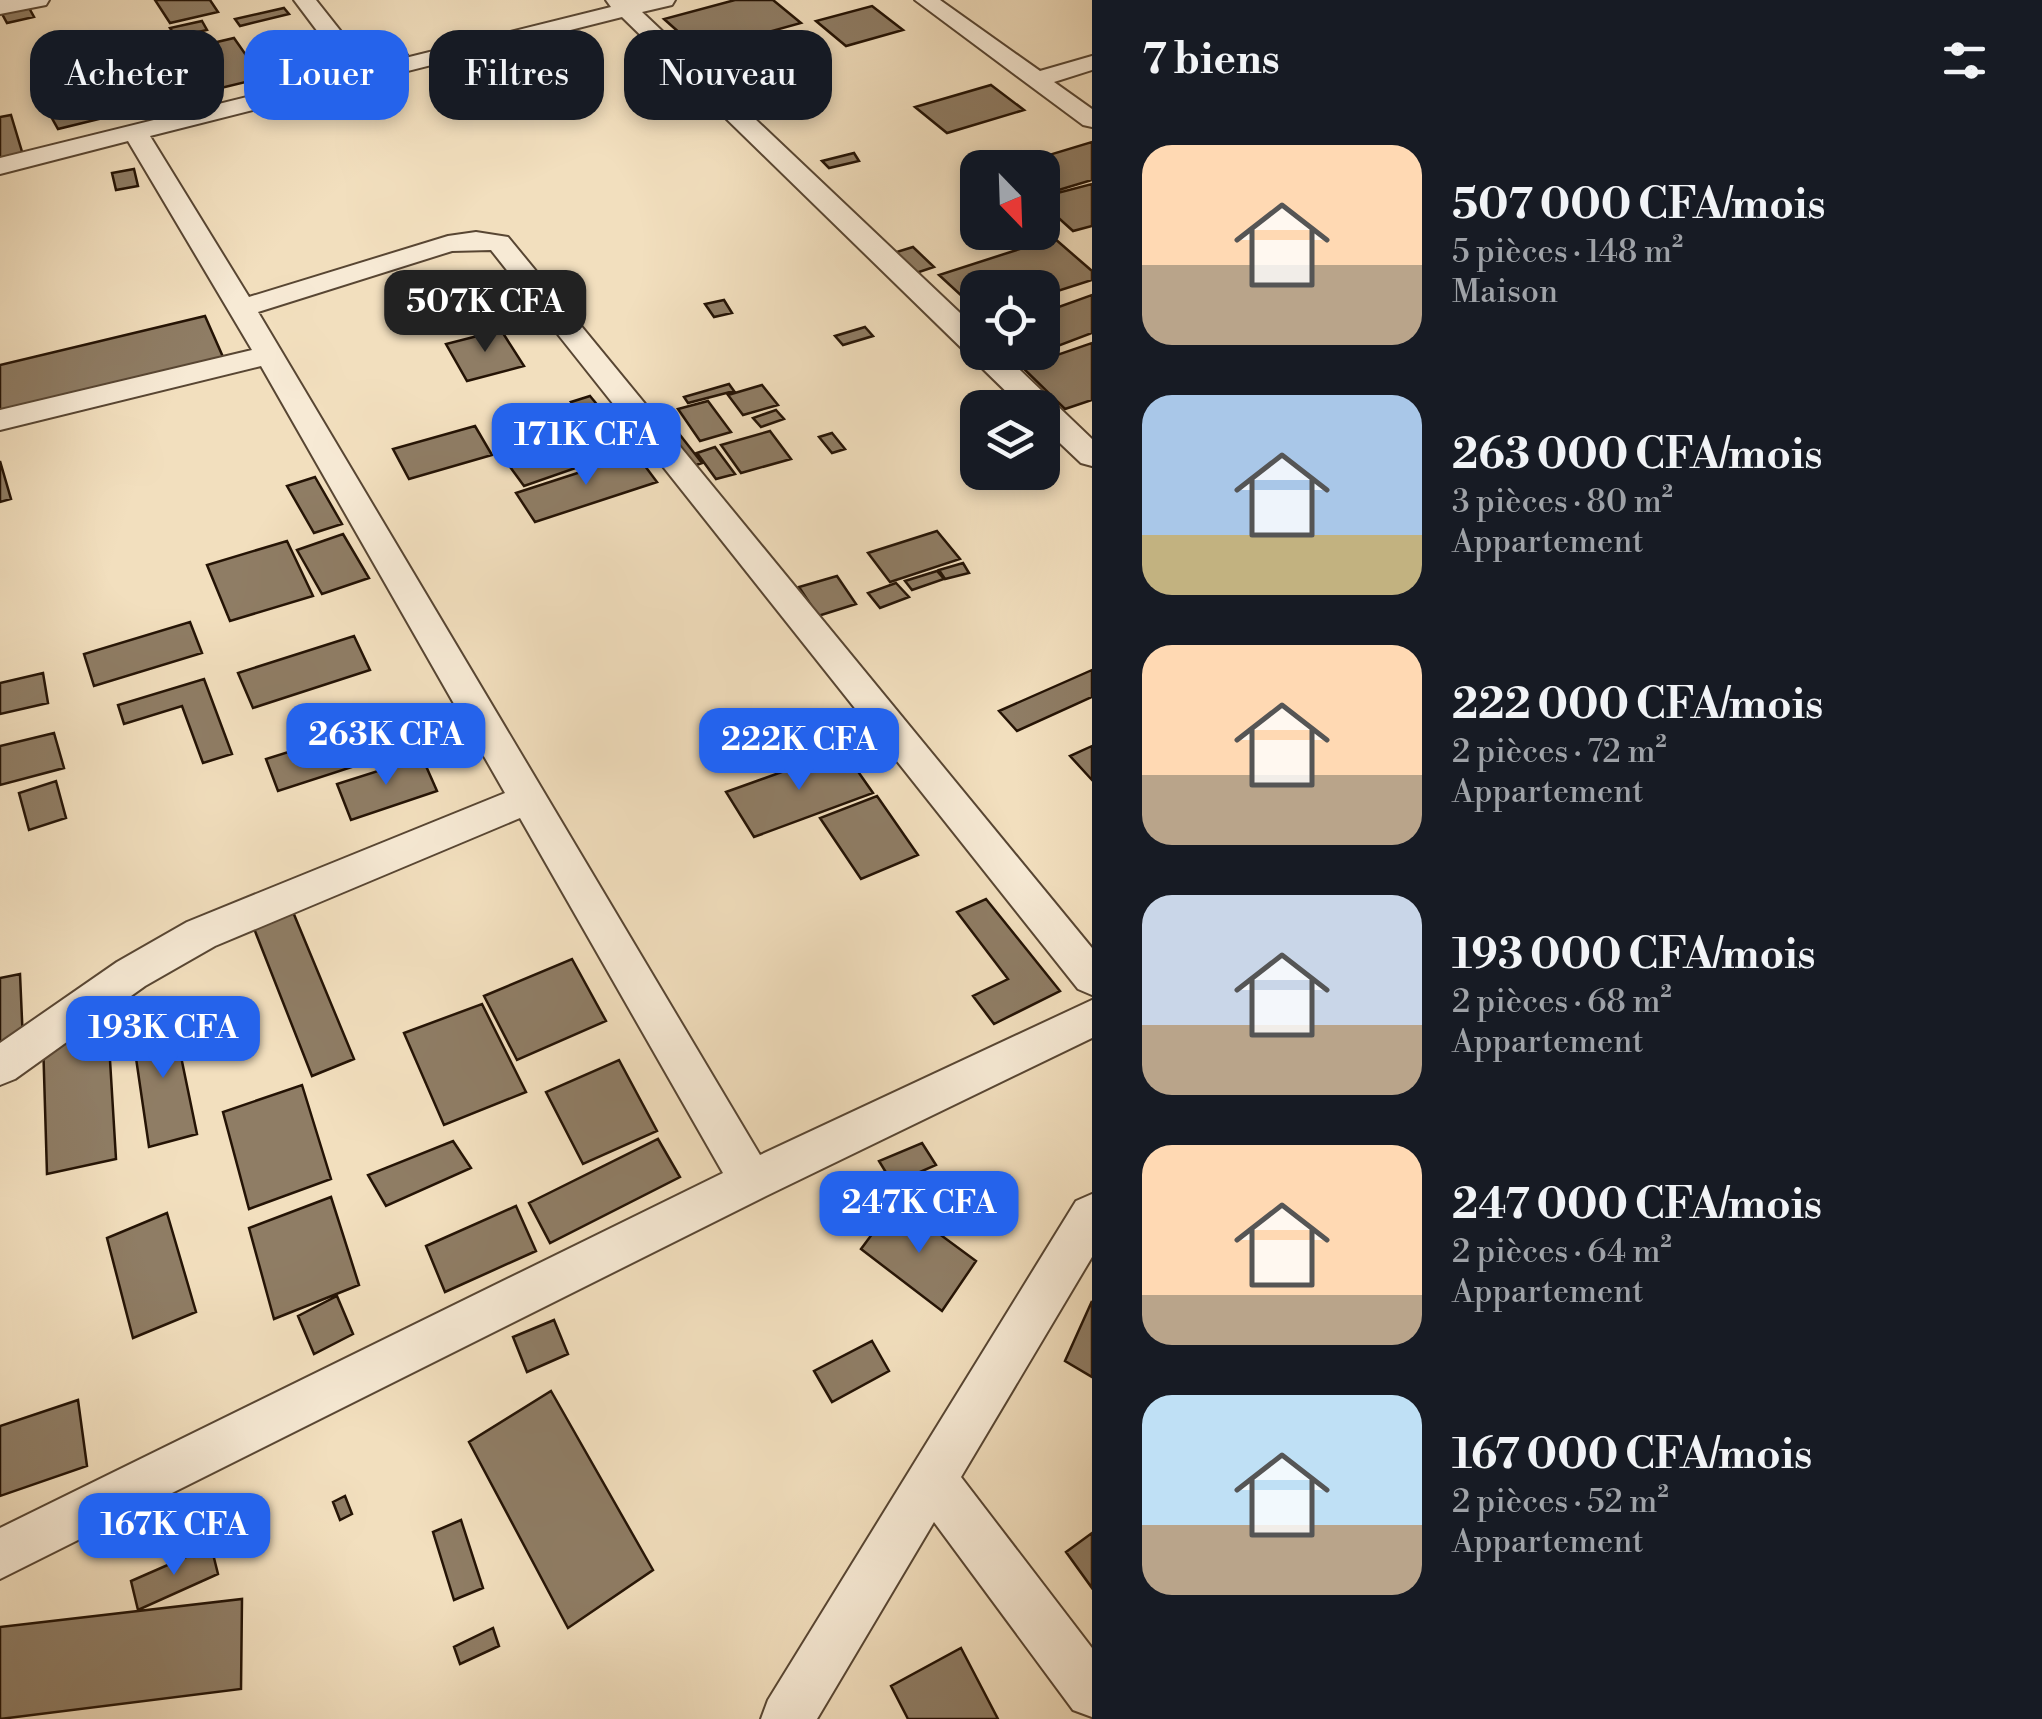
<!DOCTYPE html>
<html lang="fr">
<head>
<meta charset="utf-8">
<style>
	body { margin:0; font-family:"Libre Bodoni",serif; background:#242831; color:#f1f3f6; height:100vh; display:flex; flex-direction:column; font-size:38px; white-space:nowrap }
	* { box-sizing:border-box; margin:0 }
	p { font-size:32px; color:#9ea1a6 }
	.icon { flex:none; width:55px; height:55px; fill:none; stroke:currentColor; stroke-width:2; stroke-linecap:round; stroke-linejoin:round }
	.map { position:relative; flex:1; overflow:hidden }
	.panel { display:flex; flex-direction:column; background:#171b24; width:950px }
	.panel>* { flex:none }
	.hud { position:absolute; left:30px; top:30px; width:910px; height:90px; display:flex; gap:20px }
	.needle { width:65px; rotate:157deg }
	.controls { position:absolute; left:960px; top:150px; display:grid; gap:20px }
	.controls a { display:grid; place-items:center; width:100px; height:100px; border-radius:20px; background:#171b24; box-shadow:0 5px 15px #0003; font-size:50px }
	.price { position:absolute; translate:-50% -85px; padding:0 22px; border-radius:20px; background:#2563eb; color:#fff; font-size:32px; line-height:65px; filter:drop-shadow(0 2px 5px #0008) }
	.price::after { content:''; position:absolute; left:50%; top:60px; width:30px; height:22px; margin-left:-15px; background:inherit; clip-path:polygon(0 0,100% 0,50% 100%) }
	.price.current { background:#222; color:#fff }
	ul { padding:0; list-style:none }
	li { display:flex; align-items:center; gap:30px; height:250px; padding:0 50px }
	li span { display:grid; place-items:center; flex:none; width:280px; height:200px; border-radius:30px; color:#555 }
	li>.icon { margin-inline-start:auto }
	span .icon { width:120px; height:120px; fill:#fffc; stroke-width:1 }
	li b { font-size:42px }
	h2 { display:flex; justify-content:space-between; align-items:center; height:120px; padding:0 50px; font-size:42px }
	.chip { padding:0 35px; border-radius:30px; background:#171b24; box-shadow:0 5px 15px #0003; font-size:35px; line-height:90px }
	.chip.current { background:#2563eb; color:#fff }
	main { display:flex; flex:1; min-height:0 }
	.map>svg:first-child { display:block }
</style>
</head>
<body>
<main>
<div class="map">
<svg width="1092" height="1719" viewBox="0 0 1092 1719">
	<rect width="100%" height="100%" fill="#f2dfbe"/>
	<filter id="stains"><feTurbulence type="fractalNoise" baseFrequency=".002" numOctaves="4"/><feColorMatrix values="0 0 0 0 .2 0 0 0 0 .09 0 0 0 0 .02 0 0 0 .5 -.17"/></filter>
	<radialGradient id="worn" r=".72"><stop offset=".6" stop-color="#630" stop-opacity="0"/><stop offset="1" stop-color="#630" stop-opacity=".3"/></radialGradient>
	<path fill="#8f7d65" stroke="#241305" stroke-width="2.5" d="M 155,0 L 210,0 L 218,12 L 170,23 Z
		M 735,0 L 773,0 L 801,23 L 700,51 L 664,19 Z
		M 28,6 L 34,17 L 7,23 L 1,12 Z
		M 872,6 L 903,30 L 846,46 L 816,21 Z
		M 284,8 L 289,14 L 240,26 L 235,19 Z
		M 202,21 L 207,30 L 176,37 L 170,28 Z
		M 234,38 L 262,78 L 175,99 L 149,58 Z
		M 401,47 L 407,54 L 375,61 L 370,54 Z
		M 119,66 L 144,108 L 58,129 L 34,86 Z
		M 991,85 L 1024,110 L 947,133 L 915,107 Z
		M 11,115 L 23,155 L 0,159 L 0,117 Z
		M 1092,142 L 1092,180 L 1042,195 L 1042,168 L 1006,168 Z
		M 854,153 L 859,161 L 829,168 L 822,161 Z
		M 134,169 L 138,186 L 116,190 L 112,173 Z
		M 1092,184 L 1092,226 L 1073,231 L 1042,203 L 1042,197 Z
		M 1054,238 L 1092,271 L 1092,280 L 1042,296 L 1042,288 L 978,288 L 978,311 L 939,275 Z
		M 913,247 L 934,267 L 910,275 L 890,254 Z
		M 1092,295 L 1092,333 L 1042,352 L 1042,313 Z
		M 724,300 L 732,313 L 714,317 L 705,304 Z
		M 205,316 L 223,357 L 0,412 L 0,365 Z
		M 865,327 L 873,336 L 843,345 L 835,336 Z
		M 501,330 L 524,366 L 467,381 L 446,344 Z
		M 1092,343 L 1092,400 L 1065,409 L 1022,367 Z
		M 729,384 L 734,391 L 688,403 L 684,397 Z
		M 762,385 L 778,405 L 743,415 L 728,395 Z
		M 590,396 L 633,448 L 524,486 L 497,449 L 585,420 L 571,402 Z
		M 708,401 L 731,432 L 700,441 L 678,409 Z
		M 776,410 L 784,419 L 761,427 L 753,418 Z
		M 666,417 L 702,463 L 687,468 L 651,422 Z
		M 475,426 L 492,455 L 409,479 L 393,449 Z
		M 770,431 L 791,459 L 741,473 L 721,445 Z
		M 832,433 L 845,449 L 832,453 L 819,437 Z
		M 715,447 L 735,474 L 716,479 L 697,453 Z
		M 636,454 L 657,482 L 535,522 L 516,493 Z
		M 0,461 L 11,499 L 0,502 Z
		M 315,477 L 342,524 L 314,533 L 287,486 Z
		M 937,531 L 960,559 L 890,582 L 868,553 Z
		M 343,534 L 369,578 L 322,594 L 297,550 Z
		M 287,541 L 313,596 L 230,621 L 207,565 Z
		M 963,563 L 969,573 L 945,579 L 939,570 Z
		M 937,571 L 944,579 L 912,590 L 905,581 Z
		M 837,576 L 856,604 L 818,616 L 799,587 Z
		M 896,583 L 909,597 L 880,608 L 868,593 Z
		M 190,622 L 202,653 L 94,686 L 84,654 Z
		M 354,636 L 370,670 L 253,708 L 238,673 Z
		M 1092,670 L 1092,697 L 1017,731 L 999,711 Z
		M 43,673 L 48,703 L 0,714 L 0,683 Z
		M 204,679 L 232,754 L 203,763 L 182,706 L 124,724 L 118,705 Z
		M 844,715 L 865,746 L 847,753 L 826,721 Z
		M 384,722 L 398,752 L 278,791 L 266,759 Z
		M 54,733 L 64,768 L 0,785 L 0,746 Z
		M 1092,746 L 1092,780 L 1070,756 Z
		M 843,750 L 873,793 L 754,837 L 726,792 Z
		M 422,757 L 437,791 L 351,820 L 337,784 Z
		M 56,781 L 66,818 L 29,830 L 19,793 Z
		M 877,796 L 918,855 L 861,879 L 820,818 Z
		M 986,899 L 1060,991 L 994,1024 L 973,996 L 1008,979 L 957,912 Z
		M 293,912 L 354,1059 L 312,1076 L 253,926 Z
		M 572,959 L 606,1021 L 517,1060 L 484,996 Z
		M 20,974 L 23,1042 L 0,1047 L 0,978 Z
		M 482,1004 L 526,1092 L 444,1125 L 404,1033 Z
		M 172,1013 L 197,1134 L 149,1147 L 131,1024 Z
		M 108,1027 L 116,1159 L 47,1174 L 43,1040 Z
		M 619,1060 L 657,1131 L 583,1164 L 546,1092 Z
		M 302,1085 L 331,1179 L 249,1209 L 223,1112 Z
		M 658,1139 L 680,1177 L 550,1243 L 529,1203 Z
		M 453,1141 L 471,1168 L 386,1206 L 368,1175 Z
		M 922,1143 L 936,1165 L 893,1184 L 879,1161 Z
		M 331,1197 L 359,1285 L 274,1319 L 249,1228 Z
		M 896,1202 L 976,1261 L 942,1311 L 861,1249 Z
		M 516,1206 L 536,1251 L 445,1292 L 426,1246 Z
		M 167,1213 L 196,1312 L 133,1338 L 107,1238 Z
		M 337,1296 L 353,1334 L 314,1354 L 298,1316 Z
		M 1092,1301 L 1092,1377 L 1065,1361 Z
		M 554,1320 L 568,1354 L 527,1372 L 513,1337 Z
		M 872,1341 L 889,1371 L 832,1402 L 814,1371 Z
		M 551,1391 L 653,1570 L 568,1628 L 469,1442 Z
		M 78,1400 L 87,1466 L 0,1496 L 0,1426 Z
		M 345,1496 L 352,1514 L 340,1520 L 333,1502 Z
		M 461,1520 L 483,1588 L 454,1600 L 433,1532 Z
		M 1092,1533 L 1092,1588 L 1066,1552 Z
		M 211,1546 L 218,1574 L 138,1610 L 131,1581 Z
		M 242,1599 L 241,1689 L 0,1719 L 0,1627 Z
		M 493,1628 L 499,1646 L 460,1664 L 454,1647 Z
		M 961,1648 L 998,1719 L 908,1719 L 891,1686 Z"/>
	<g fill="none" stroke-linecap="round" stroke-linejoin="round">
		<defs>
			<path id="street" d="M 0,0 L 49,0 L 46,5 L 0,14 Z
				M 294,0 L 316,0 L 369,67 L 611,7 L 606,0 L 675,0 L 672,5 L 642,12 L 978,330 L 978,352 L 1001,352 L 1092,439 L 1092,466 L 1081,463 L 1042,426 L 1042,408 L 1023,408 L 622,17 L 150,136 L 249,297 L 448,236 L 476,232 L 508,237 L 1092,948 L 1092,995 L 1078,989 L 491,250 L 452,251 L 258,312 L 760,1155 L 1092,1000 L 1092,1038 L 766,1196 L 0,1579 L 0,1528 L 723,1173 L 520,818 L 215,946 L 145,986 L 15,1079 L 0,1085 L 0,1043 L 117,962 L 187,922 L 505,793 L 261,366 L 0,430 L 0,410 L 252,350 L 128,141 L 0,174 L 0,158 L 348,72 Z
				M 915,0 L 940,0 L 1040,71 L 1092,56 L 1092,70 L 1054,82 L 1092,109 L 1092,127 L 1083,125 Z
				M 1092,1194 L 1092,1257 L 961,1477 L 1092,1648 L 1092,1717 L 1073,1710 L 934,1522 L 817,1719 L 761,1719 L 768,1700 L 1076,1201 Z"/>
		</defs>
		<use href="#street" stroke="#584633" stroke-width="4"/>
		<use href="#street" fill="#f7ead5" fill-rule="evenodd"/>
	</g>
	<rect width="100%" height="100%" filter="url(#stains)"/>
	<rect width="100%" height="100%" fill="url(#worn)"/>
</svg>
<div class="controls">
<a><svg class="needle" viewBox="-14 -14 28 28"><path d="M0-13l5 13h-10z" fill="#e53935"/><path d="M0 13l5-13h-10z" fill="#9ea1a6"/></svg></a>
<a><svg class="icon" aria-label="locate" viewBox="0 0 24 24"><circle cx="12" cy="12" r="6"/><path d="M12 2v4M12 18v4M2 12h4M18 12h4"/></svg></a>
<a><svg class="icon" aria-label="layers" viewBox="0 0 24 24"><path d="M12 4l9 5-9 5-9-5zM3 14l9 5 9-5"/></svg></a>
</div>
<b class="price current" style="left:485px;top:355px">507K CFA</b>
<b class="price" style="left:586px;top:488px">171K CFA</b>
<b class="price" style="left:386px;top:788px">263K CFA</b>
<b class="price" style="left:799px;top:793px">222K CFA</b>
<b class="price" style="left:163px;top:1081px">193K CFA</b>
<b class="price" style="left:919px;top:1256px">247K CFA</b>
<b class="price" style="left:174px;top:1578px">167K CFA</b>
<div class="hud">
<a class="chip">Acheter</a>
<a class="chip current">Louer</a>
<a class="chip">Filtres</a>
<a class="chip">Nouveau</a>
</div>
</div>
<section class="panel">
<h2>7 biens<svg class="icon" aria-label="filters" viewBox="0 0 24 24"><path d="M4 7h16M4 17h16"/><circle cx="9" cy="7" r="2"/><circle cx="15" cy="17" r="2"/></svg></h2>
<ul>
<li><span style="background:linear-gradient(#ffd9b3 60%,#b9a48a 0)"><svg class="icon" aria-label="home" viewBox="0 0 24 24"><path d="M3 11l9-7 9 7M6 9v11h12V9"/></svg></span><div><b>507 000 CFA/mois</b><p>5 pièces · 148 m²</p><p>Maison</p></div></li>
<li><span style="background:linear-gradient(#a9c7e8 70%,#c2b280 0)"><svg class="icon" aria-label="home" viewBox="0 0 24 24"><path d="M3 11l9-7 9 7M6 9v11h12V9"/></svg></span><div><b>263 000 CFA/mois</b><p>3 pièces · 80 m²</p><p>Appartement</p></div></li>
<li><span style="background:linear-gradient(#ffd9b3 65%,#b9a48a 0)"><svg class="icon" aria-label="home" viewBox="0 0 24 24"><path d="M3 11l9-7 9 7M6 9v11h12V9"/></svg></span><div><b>222 000 CFA/mois</b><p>2 pièces · 72 m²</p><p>Appartement</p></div></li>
<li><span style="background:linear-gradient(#c9d6e8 65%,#b9a48a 0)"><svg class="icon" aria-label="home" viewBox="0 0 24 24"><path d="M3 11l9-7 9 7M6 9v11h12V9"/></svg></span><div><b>193 000 CFA/mois</b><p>2 pièces · 68 m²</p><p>Appartement</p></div></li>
<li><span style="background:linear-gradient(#ffd9b3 75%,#b9a48a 0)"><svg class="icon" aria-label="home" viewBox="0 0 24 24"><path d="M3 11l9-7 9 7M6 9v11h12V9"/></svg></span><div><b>247 000 CFA/mois</b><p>2 pièces · 64 m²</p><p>Appartement</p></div></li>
<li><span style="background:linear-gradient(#bfe0f5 65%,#b9a48a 0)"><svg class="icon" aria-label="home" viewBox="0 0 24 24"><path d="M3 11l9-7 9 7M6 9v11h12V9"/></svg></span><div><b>167 000 CFA/mois</b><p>2 pièces · 52 m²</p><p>Appartement</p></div></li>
</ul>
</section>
</main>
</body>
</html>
